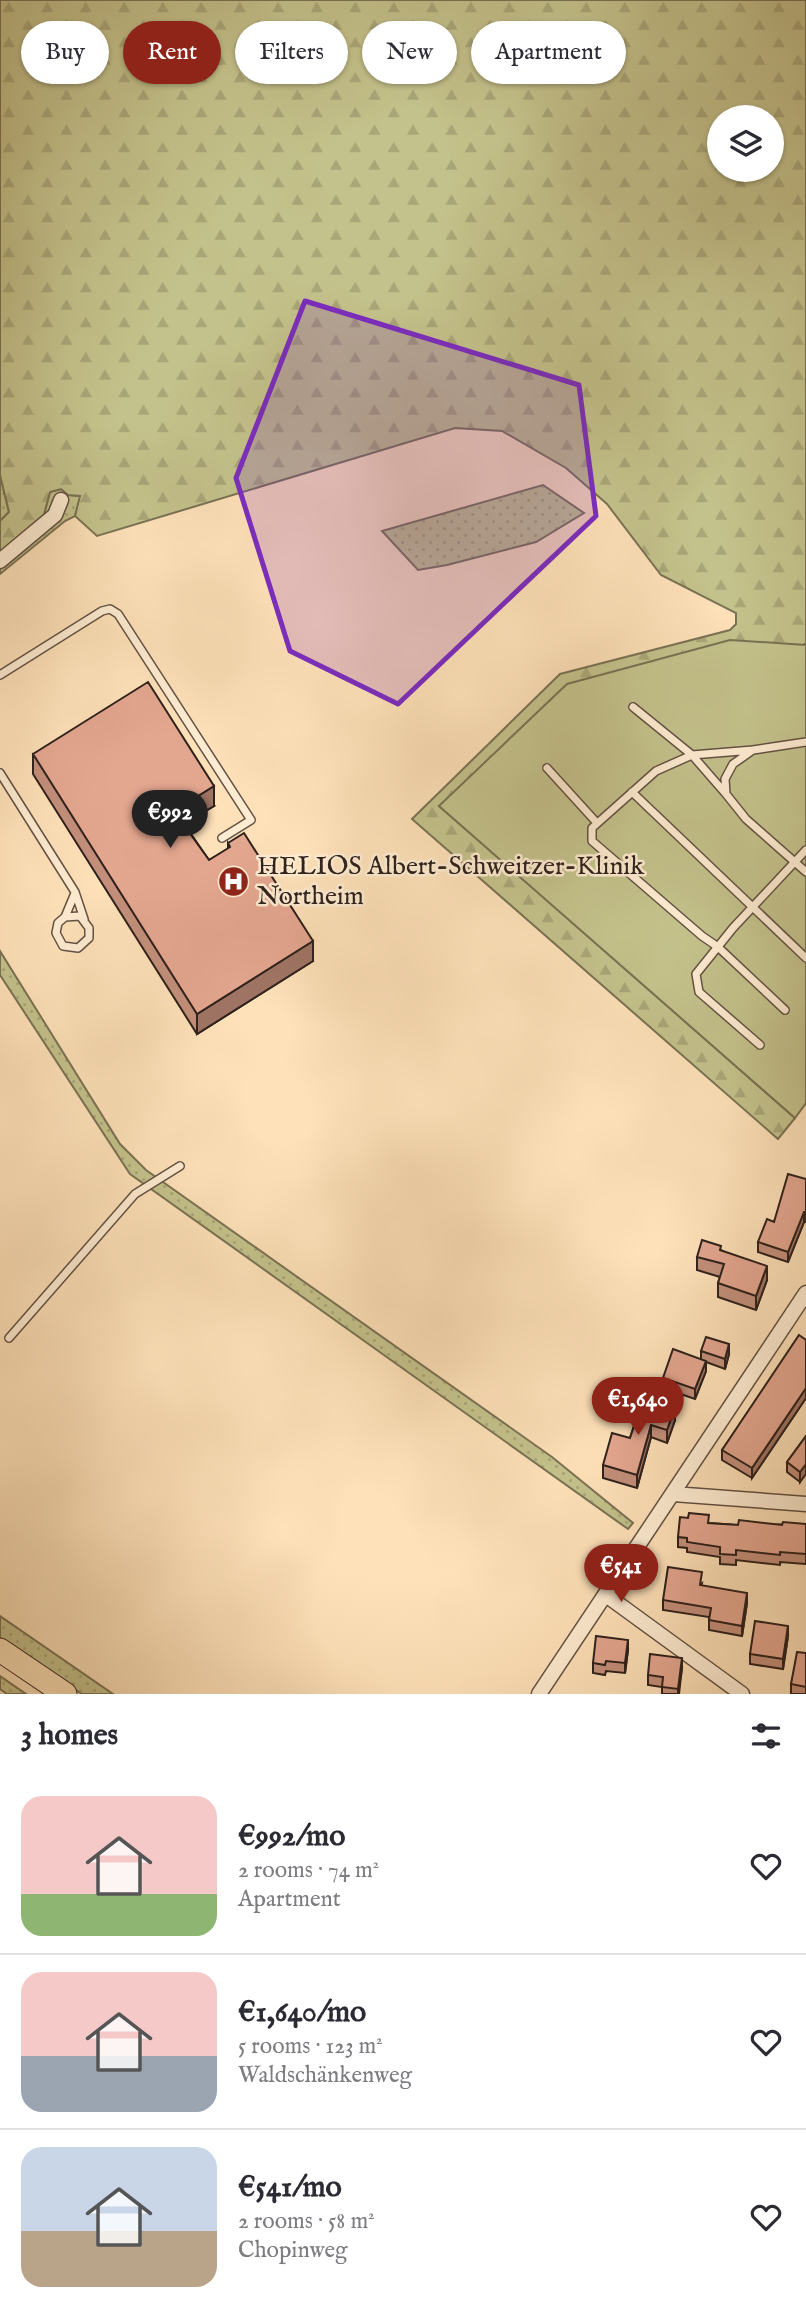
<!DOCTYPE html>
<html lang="en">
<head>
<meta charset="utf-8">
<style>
	body { margin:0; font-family:"IM FELL English",serif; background:#f7f7f7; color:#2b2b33; height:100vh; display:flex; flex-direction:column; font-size:26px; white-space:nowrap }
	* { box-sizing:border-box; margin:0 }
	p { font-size:23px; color:#7c7c81 }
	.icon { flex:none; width:38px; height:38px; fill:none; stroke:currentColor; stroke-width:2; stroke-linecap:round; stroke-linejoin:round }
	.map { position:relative; height:1694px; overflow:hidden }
	.details { display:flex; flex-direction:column; background:#fff; flex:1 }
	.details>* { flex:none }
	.banner { position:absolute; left:21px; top:21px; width:765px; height:63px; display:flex; gap:14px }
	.buttons { position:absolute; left:707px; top:105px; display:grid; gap:14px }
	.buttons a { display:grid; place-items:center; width:77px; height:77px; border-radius:50%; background:#fff; box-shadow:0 2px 5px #0004; font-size:35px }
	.price { position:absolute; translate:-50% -60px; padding:0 16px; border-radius:24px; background:#8f2418; color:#fff; font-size:23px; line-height:46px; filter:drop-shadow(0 2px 4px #0008) }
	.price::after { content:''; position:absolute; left:50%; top:42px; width:21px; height:16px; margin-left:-10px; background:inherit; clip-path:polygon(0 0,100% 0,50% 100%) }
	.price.on { background:#222; color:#fff }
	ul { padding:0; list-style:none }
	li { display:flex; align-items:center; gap:21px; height:175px; padding:0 21px }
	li+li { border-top:2px solid #e1e1e2 }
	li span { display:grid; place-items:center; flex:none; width:196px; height:140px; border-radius:21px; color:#555 }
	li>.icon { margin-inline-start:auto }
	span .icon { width:84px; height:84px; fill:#fffc; stroke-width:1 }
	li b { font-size:30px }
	h2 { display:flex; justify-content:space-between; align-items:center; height:84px; padding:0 21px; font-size:30px }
	.pill { padding:0 24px; border-radius:32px; background:#fff; box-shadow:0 2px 5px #0004; font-size:24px; line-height:63px }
	.pill.on { background:#8f2418; color:#fff }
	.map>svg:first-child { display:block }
</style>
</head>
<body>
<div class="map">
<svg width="806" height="1694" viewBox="0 0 806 1694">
	<defs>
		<pattern id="grass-dots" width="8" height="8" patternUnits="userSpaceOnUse" patternTransform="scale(1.75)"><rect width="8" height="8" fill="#c4c28c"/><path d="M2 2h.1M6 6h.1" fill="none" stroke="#a9a678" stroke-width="1.8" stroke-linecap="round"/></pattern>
		<pattern id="forest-firs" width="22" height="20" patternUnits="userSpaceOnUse" patternTransform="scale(1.75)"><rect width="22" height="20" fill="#c4c28c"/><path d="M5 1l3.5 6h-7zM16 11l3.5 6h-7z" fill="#a9a678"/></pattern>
	</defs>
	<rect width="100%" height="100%" fill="#fee1b9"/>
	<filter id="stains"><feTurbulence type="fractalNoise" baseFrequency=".00286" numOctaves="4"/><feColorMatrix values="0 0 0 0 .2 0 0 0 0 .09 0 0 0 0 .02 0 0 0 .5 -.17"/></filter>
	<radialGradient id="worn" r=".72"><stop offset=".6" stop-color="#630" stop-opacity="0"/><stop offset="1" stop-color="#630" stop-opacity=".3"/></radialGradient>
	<path fill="url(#grass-dots)" stroke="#7a7254" stroke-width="2" d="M 0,475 L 9,512 L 0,521 Z
		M 543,485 L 584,513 L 536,542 L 447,565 L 418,570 L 382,531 Z
		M 61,489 L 68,495 L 81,496 L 75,516 L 65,521 L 0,574 L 0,552 L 43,518 L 50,492 Z
		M 0,951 L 120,1144 L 146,1170 L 552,1457 L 633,1523 L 628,1529 L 130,1174 L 0,975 Z
		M 0,1616 L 113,1694 L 82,1694 L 0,1640 Z
		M 0,1676 L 26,1694 L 7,1694 L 0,1689 Z"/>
	<path fill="url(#forest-firs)" stroke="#7a7254" stroke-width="2" fill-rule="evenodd" d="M 0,0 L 806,0 L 806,645 L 805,644 L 439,806 L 795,1118 L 778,1139 L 412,819 L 560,674 L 730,630 L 736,624 L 736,613 L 661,575 L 607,504 L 566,468 L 502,431 L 455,428 L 97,536 L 75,516 L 80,496 L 68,495 L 61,489 L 50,492 L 43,518 L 0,552 L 0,521 L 9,512 L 0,475 ZM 719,117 L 772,117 L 772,170 L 719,170 Z"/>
	<path fill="#c4c28c" stroke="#7a7254" stroke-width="2" d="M 730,640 L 806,645 L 806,1103 L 795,1118 L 439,806 L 567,684 Z"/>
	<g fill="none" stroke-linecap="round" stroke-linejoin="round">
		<defs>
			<path id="service" d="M 0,675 L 102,611 L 110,609 L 118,614 L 251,820 L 222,838
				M 633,707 L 692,755 L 726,794
				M 806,742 L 753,750 L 733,764 L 725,779 L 726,794 L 746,819 L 806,872
				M 753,750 L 692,755 L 656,771 L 592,828 L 592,841 L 702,936 L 718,947 L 785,1010
				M 547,768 L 597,823
				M 0,773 L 75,892 L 84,919
				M 632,792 L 806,958
				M 65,917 L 80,916 L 89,928 L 89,938 L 78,948 L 63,946 L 56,933 L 58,923 L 65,917 L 75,893
				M 760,1045 L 699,992 L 696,974 L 733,928 L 806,850
				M 9,1338 L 135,1194 L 180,1166"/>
			<path id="minor" d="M 0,561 L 55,515 L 61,500
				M 673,1494 L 806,1504
				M 606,1595 L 742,1694
				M 539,1694 L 806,1293"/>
			<path id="primary" d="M 0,1650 L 65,1694"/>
		</defs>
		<use href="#service" stroke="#635143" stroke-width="10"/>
		<use href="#minor" stroke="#635143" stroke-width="17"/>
		<use href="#primary" stroke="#2f211c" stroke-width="25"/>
		<use href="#service" stroke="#feecd2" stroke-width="7"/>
		<use href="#minor" stroke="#feecd2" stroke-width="14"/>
		<use href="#primary" stroke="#fee1b9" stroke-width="23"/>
	</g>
	<path fill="#c38f7b" stroke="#2f211c" stroke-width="2" d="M 33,754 L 214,806 L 184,824 L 209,860 L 228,849 L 228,843 L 313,961 L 197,1034 L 33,774 Z
		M 806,1179 L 806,1222 L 804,1222 L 788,1262 L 758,1252 L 758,1242 Z
		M 721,1250 L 767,1280 L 756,1310 L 718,1297 L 718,1283 L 720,1277 L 697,1270 L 697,1257 Z
		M 806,1340 L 806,1398 L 752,1478 L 722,1460 L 722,1450 Z
		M 701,1351 L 729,1354 L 725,1369 L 706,1362 L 706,1371 L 695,1399 L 663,1388 L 663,1378 L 701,1359 Z
		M 644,1396 L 675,1420 L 667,1443 L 651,1437 L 637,1488 L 603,1478 L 603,1465 L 630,1438 Z
		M 806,1436 L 800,1482 L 787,1472 L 787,1462 Z
		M 688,1518 L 709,1523 L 738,1525 L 806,1524 L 806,1564 L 780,1562 L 780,1565 L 736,1560 L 736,1565 L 720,1564 L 720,1557 L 687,1552 L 687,1548 L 678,1547 L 678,1537 Z
		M 702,1583 L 701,1586 L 747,1603 L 742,1636 L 709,1630 L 709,1617 L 663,1610 L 663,1600 Z
		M 788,1636 L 783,1669 L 750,1664 L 750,1654 Z
		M 628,1650 L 625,1673 L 606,1671 L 605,1675 L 593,1673 L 593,1663 Z
		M 806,1653 L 806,1694 L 791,1694 L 791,1684 Z
		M 682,1668 L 679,1694 L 662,1694 L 662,1687 L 648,1685 L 648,1675 Z"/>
	<path fill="#9f7464" stroke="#2f211c" stroke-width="2" d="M 214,786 L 214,806 L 174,830 L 174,811 Z
		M 313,941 L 313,961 L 197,1034 L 197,1014 Z
		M 804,1212 L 804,1222 L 788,1262 L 788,1252 Z
		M 767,1266 L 767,1280 L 756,1310 L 756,1296 Z
		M 729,1344 L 729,1354 L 725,1369 L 725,1359 Z
		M 706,1361 L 706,1371 L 695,1399 L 695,1389 Z
		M 806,1388 L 806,1398 L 752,1478 L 752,1468 Z
		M 675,1407 L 675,1420 L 667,1443 L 667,1430 Z
		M 651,1425 L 651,1437 L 637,1488 L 637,1475 Z
		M 806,1464 L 806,1474 L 800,1482 L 800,1472 Z
		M 747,1593 L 747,1603 L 742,1636 L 742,1626 Z
		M 788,1626 L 788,1636 L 783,1669 L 783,1659 Z
		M 628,1640 L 628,1650 L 625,1673 L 625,1663 Z
		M 682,1658 L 682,1668 L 678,1694 L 678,1689 Z"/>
	<path fill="#e3a68f" stroke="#2f211c" stroke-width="2" d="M 148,682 L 214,786 L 174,811 L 209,860 L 230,847 L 228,843 L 244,833 L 313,941 L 197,1014 L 33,754 Z
		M 788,1174 L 806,1179 L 806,1212 L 804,1212 L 788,1252 L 758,1242 L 767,1219 L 774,1222 Z
		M 702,1240 L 721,1246 L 720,1250 L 767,1266 L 756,1296 L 718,1283 L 724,1264 L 697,1257 Z
		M 799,1335 L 806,1340 L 806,1388 L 752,1468 L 722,1450 Z
		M 706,1337 L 729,1344 L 725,1359 L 701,1351 Z
		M 673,1349 L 706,1361 L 695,1389 L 663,1378 Z
		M 644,1396 L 675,1407 L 667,1430 L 651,1425 L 637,1475 L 603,1465 L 612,1433 L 630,1438 Z
		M 806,1436 L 806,1464 L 800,1472 L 787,1462 Z
		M 689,1513 L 709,1515 L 708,1523 L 738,1525 L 739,1520 L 782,1525 L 783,1522 L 806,1524 L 806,1554 L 780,1552 L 780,1555 L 736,1550 L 736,1555 L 720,1554 L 720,1547 L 687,1542 L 687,1538 L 678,1537 L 680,1517 L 688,1518 Z
		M 668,1567 L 702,1572 L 700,1585 L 747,1593 L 742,1626 L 709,1620 L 711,1608 L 663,1600 Z
		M 755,1621 L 788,1626 L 783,1659 L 750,1654 Z
		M 596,1636 L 628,1640 L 625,1663 L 606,1661 L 605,1665 L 593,1663 Z
		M 797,1652 L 806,1653 L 806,1687 L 791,1684 Z
		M 650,1654 L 682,1658 L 678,1689 L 662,1687 L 663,1677 L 648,1675 Z"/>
	<path fill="#7b2cbf" fill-opacity="0.2" stroke="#7b2cbf" stroke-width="5" stroke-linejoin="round" d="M 305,301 L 579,385 L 596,516 L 398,704 L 290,651 L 236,478 Z"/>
	<defs>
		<symbol id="hospital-disc" viewBox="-11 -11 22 22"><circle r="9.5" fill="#8f2418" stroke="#feecd2"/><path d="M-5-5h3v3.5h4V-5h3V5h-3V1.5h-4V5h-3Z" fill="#fff"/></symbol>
	</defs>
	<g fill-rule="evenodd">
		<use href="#hospital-disc" x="216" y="864" width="35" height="35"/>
	</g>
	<g text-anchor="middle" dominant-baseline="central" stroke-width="5" stroke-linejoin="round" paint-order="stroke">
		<g font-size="26" fill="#2f211c" stroke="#feecd2" text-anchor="start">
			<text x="257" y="866">HELIOS Albert-Schweitzer-Klinik<tspan x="257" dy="30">Northeim</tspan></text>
		</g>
	</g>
	<rect width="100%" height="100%" filter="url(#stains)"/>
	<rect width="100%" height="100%" fill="url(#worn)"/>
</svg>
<div class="buttons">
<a><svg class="icon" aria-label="layers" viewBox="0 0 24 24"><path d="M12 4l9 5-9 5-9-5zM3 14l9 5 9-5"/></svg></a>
</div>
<b class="price on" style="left:170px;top:850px">€992</b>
<b class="price" style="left:638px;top:1437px">€1,640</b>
<b class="price" style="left:621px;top:1604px">€541</b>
<div class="banner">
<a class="pill">Buy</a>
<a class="pill on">Rent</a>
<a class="pill">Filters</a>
<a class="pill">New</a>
<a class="pill">Apartment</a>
</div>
</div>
<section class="details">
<h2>3 homes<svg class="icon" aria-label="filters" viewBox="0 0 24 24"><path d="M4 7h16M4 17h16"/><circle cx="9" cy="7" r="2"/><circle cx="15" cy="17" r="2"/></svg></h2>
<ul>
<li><span style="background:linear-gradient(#f6c9c9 70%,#8fb573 0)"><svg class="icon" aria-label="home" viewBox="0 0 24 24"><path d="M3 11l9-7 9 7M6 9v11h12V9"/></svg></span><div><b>€992/mo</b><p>2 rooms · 74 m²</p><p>Apartment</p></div><svg class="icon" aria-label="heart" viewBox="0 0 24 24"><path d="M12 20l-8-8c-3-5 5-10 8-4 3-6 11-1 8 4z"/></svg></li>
<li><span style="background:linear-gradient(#f6c9c9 60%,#9aa5b1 0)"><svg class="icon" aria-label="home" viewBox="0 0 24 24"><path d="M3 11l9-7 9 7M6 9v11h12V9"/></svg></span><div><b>€1,640/mo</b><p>5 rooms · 123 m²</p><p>Waldschänkenweg</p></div><svg class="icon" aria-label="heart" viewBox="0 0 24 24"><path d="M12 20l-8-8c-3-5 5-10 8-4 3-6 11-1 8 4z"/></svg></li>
<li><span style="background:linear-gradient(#c9d6e8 60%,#b9a48a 0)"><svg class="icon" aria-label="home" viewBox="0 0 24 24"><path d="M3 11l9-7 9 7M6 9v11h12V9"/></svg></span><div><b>€541/mo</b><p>2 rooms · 58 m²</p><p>Chopinweg</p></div><svg class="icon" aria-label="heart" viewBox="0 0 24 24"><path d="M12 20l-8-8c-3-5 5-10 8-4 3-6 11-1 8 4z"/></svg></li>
</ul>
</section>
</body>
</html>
